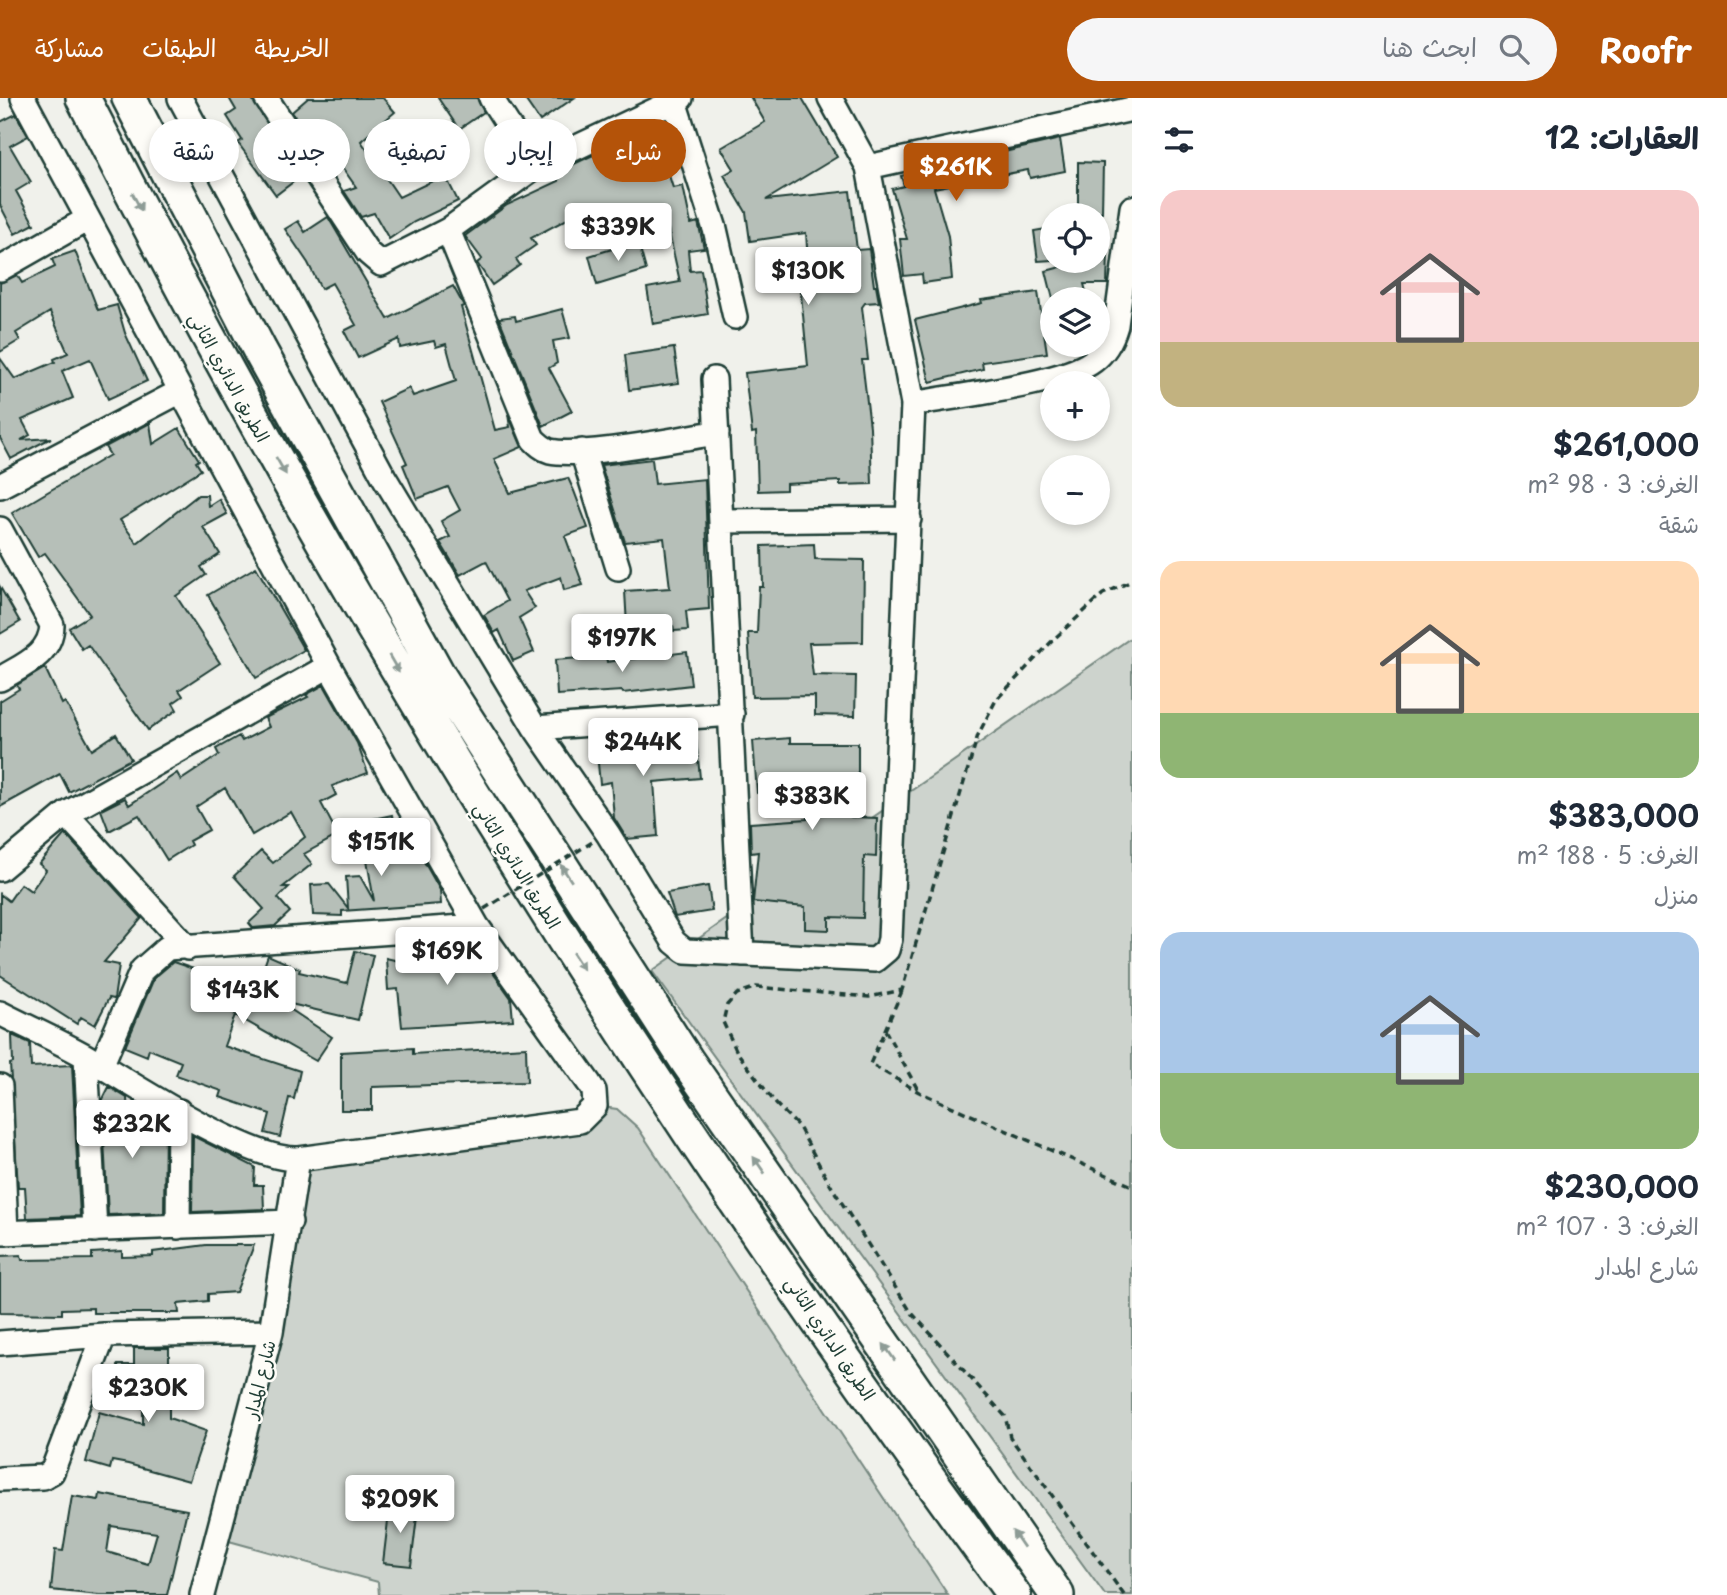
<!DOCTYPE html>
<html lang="ar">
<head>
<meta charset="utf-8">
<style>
	body { margin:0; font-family:"Playpen Sans","Playpen Sans Arabic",sans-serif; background:#f6f6f7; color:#1f2937; direction:rtl; height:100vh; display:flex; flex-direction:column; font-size:26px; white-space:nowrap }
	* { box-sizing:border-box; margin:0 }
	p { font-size:23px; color:#747a83 }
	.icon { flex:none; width:38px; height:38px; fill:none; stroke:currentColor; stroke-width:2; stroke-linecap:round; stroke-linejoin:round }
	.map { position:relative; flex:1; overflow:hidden; direction:ltr }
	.sheet { display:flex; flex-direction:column; background:#fff; width:595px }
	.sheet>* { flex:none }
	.guide { position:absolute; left:21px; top:21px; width:665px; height:63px; direction:rtl; display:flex; gap:14px }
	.fabs { position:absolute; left:1040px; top:105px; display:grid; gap:14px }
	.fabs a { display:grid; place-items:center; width:70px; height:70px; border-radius:50%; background:#fff; box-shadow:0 4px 10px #0003; font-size:35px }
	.price { position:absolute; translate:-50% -60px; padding:0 16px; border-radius:7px; background:#fff; color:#222; font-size:23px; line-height:46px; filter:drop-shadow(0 2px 4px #0008) }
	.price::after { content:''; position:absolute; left:50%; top:42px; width:21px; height:16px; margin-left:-10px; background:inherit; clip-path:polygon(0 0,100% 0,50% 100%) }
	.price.active { background:#b45309; color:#fff }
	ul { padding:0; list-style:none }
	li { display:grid; align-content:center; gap:14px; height:371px; padding:0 28px }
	li span { display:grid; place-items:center; height:217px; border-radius:21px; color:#555 }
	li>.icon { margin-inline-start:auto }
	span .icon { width:126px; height:126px; fill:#fffc; stroke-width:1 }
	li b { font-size:30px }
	h2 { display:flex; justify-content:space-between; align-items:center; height:84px; padding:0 28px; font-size:30px }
	.pill { padding:0 24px; border-radius:32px; background:#fff; box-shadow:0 4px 10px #0003; font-size:24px; line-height:63px }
	.pill.active { background:#b45309; color:#fff }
	header { display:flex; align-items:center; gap:42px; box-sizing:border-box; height:98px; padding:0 35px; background:#b45309; color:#fff }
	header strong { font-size:33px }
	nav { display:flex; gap:38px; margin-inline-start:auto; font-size:24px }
	.search { width:490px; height:63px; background:#f6f6f7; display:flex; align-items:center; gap:18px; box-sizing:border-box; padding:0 24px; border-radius:38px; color:#747a83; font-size:26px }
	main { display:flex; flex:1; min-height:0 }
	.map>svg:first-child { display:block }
</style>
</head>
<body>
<header>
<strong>Roofr</strong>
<div class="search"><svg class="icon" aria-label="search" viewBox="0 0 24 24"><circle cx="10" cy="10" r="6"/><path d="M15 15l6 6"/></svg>ابحث هنا</div>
<nav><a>الخريطة</a><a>الطبقات</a><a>مشاركة</a></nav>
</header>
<main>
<section class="sheet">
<h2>العقارات: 12<svg class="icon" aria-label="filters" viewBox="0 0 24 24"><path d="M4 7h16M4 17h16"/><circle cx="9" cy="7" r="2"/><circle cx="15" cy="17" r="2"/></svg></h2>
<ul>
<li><span style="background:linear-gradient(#f6c9c9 70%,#c2b280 0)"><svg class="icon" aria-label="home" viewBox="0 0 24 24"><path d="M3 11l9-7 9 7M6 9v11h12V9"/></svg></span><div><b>$261,000</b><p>الغرف: 3 · 98 m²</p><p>شقة</p></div></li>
<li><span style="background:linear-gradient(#ffd9b3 70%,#8fb573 0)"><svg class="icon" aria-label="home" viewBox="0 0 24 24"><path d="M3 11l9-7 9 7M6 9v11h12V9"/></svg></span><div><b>$383,000</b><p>الغرف: 5 · 188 m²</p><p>منزل</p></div></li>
<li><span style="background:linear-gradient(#a9c7e8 65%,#8fb573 0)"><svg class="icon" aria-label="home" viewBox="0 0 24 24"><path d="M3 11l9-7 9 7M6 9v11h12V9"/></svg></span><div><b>$230,000</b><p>الغرف: 3 · 107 m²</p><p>شارع المدار</p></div></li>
</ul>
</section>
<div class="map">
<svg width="1132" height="1497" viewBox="0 0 1132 1497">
	<rect width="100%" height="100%" fill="#f0f1eb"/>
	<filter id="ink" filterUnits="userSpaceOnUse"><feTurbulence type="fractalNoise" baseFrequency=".0143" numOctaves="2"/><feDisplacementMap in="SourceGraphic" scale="14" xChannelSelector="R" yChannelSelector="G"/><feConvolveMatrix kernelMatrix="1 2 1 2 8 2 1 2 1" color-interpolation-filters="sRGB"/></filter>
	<g filter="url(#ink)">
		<path fill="#cdd3cd" stroke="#768880" stroke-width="2" d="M 1132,539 L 1132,1497 L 1105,1497 L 652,873 Z
			M 595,1008 L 617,1011 L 638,1030 L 948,1497 L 379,1497 L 378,1484 L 218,1440 L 298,1061 L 579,1023 Z"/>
		<path fill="#b6bfb8" stroke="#1f3d34" stroke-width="2" fill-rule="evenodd" d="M 229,0 L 252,0 L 301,78 L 276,97 L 238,45 L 242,42 L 227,18 L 236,12 Z
			M 308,0 L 383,0 L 395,14 L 361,43 L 399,99 L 445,77 L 458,103 L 414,124 L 389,141 L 374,115 L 361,119 L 344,93 L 356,89 L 337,62 L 327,67 L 292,14 Z
			M 438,0 L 477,0 L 484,14 L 459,31 Z
			M 524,0 L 574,0 L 540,23 Z
			M 751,0 L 802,0 L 837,59 L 766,102 L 850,93 L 857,152 L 869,151 L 874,188 L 876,188 L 879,204 L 865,205 L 862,209 L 868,262 L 862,262 L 870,329 L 872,386 L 840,387 L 840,383 L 786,386 L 786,392 L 758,393 L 756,334 L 752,335 L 745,275 L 808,268 L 800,186 L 781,188 L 779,166 L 808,164 L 806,135 L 750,143 L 746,114 L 724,77 L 734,71 L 721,50 L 765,24 Z
			M 16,16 L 28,38 L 10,48 L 31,84 L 16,93 L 34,126 L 15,136 L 0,107 L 0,24 Z
			M 655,33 L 673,90 L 683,88 L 691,126 L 698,124 L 704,150 L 688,152 L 690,173 L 701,172 L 708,216 L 653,226 L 647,190 L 680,184 L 664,112 L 627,124 L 624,114 L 571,129 L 569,120 L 531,140 L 536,147 L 516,161 L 520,167 L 492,187 L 477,165 L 482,161 L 465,138 L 507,107 L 559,83 L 557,74 L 591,58 L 621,50 L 619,45 L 622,43 Z
			M 1060,41 L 1065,73 L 1030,80 L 1028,72 L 934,90 L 948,138 L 952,181 L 923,185 L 922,176 L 904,178 L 900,141 L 907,141 L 892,91 L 904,88 L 901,78 Z
			M 1078,64 L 1103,65 L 1102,114 L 1078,114 Z
			M 328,119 L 388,221 L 453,188 L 464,208 L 461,209 L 495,332 L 510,329 L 508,316 L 522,349 L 494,361 L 510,395 L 568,380 L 574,393 L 588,430 L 565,438 L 583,487 L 564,492 L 561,479 L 524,493 L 535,510 L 519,520 L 534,554 L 513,563 L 499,532 L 494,535 L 484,517 L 507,503 L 486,463 L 460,477 L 440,444 L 450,439 L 441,423 L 460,412 L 448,389 L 417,401 L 403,367 L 407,365 L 379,304 L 409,290 L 413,298 L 456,283 L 446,246 L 436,249 L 434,243 L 400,250 L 399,241 L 358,260 L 344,233 L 356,227 L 332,185 L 321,191 L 308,165 L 285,131 L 298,123 L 305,134 Z
			M 1052,130 L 1052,162 L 1038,163 L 1034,133 Z
			M 638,143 L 646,172 L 597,187 L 589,158 Z
			M 75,153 L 98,212 L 117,207 L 125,235 L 147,283 L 108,301 L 90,261 L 62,273 L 73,300 L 22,322 L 30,337 L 21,342 L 51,340 L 11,361 L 0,340 L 0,260 L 15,281 L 55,264 L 54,261 L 68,255 L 50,214 L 16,235 L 20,242 L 0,254 L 0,185 L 17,177 L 22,185 L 55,169 L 52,161 Z
			M 1108,156 L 1107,186 L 1084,186 L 1088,201 L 1053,201 L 1046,173 L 1083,163 L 1097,163 L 1097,159 Z
			M 1038,194 L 1047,255 L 982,264 L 983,271 L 930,284 L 915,222 L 982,205 L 981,202 Z
			M 562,211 L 570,240 L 553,243 L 557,265 L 549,270 L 572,313 L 543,328 L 499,220 L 515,218 L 516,223 Z
			M 674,250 L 679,285 L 629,292 L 625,257 Z
			M 150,325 L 153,346 L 179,330 L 199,362 L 196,364 L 201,372 L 120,422 L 137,445 L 198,397 L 207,397 L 208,408 L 219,401 L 227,416 L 203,429 L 220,456 L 201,469 L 206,477 L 176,498 L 220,565 L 179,592 L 183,598 L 173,605 L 177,612 L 148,632 L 88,547 L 82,551 L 69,530 L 90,517 L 45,455 L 38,459 L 12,415 L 110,357 L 105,349 Z
			M 652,361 L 655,386 L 705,381 L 709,511 L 686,513 L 688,532 L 674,533 L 673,528 L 657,529 L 656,526 L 627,528 L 625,493 L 670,490 L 664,440 L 625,444 L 601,367 Z
			M 814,446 L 815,461 L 864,462 L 863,544 L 809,545 L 813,577 L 856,578 L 855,618 L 815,617 L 815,598 L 752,599 L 748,535 L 757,535 L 759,489 L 763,489 L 762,448 Z
			M 256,469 L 304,552 L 256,580 L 208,497 Z
			M 0,489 L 20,524 L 0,536 Z
			M 687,554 L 691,587 L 623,595 L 622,593 L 557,597 L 555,562 L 606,558 L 607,564 Z
			M 45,570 L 62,606 L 65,604 L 92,652 L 116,636 L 131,661 L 69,694 L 60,676 L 0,709 L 0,603 L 19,591 L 17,587 Z
			M 324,587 L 357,645 L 368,675 L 332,688 L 336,697 L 321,705 L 338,737 L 304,756 L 312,766 L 283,789 L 289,789 L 278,800 L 290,814 L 275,828 L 253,830 L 249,825 L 264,811 L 234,778 L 261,753 L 273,765 L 305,739 L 291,714 L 252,737 L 225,690 L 196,709 L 209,732 L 189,743 L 191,747 L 167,762 L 139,717 L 109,733 L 101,712 L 125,700 L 129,707 L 177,675 L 181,682 L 219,657 L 216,651 L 239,638 L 242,643 L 269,629 L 265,620 L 308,599 L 306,597 Z
			M 635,640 L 635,644 L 696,640 L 700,680 L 654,684 L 658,738 L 627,741 L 614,720 L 611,684 L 600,686 L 596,645 Z
			M 790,640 L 790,645 L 858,645 L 858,681 L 851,681 L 851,719 L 877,720 L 876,759 L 864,758 L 863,820 L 829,819 L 829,832 L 805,831 L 805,809 L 753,804 L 758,754 L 751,755 L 750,725 L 807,721 L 807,691 L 757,695 L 753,643 Z
			M 392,717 L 394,728 L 399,727 L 405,764 L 423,762 L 440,792 L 441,806 L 342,813 L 342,818 L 313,817 L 311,787 L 329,786 L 348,810 L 346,779 L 360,778 L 374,803 L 362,733 L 375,730 L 373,721 Z
			M 65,736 L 142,820 L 104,864 L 119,867 L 114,901 L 109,900 L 95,927 L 81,919 L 77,926 L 0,877 L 0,796 L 9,803 L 21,786 L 31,793 L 46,772 L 39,766 Z
			M 708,788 L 712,813 L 675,819 L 667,795 Z
			M 470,843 L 511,900 L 513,922 L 402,929 L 398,891 L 388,892 L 386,860 L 399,863 L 399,852 L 455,851 L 454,844 Z
			M 355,853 L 373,857 L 358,922 L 278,903 L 332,939 L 316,963 L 235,917 L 224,948 L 300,973 L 294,1001 L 289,1000 L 280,1039 L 265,1035 L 270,1016 L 220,999 L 222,993 L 176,977 L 181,964 L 149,951 L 147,958 L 125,949 L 154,880 L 173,864 L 211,877 L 212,874 L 230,879 L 231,873 L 260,880 L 268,857 L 300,871 L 299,874 L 347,885 Z
			M 12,937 L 30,945 L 31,969 L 72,967 L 80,1118 L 27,1120 L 25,1089 L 18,1089 L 10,966 L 13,965 Z
			M 526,949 L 527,984 L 372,989 L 372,1012 L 341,1012 L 341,954 L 413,950 L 413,956 Z
			M 109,989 L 127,1000 L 128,1017 L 147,1016 L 148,1029 L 165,1028 L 164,1115 L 108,1117 L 102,1003 Z
			M 193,1038 L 255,1069 L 254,1087 L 263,1087 L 264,1111 L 192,1114 Z
			M 206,1147 L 254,1147 L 236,1194 L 208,1196 L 208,1203 L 178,1206 L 179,1215 L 93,1215 L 93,1210 L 62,1211 L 62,1216 L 0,1215 L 0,1158 L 21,1157 L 22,1162 L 92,1161 L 92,1155 L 122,1153 L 122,1159 L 153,1158 L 153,1154 Z
			M 134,1250 L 169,1250 L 169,1320 L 206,1333 L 189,1383 L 128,1366 L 112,1363 L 110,1371 L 86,1364 L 99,1314 L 143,1326 L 143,1289 L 119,1289 L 118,1267 L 134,1267 Z
			M 100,1396 L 187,1412 L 167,1497 L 99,1497 L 51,1492 L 55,1452 L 63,1453 L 72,1398 L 99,1402 ZM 111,1428 L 157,1435 L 148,1466 L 107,1454 Z
			M 390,1406 L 418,1410 L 411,1468 L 383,1465 Z"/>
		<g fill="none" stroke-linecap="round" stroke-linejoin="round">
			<defs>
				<path id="minor" d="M 180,0 L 384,379 L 535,630 L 608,736 L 674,844 L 685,853 L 875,862 L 887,852 L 890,841 L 913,306 L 868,69 L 830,0
					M 266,0 L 368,155 L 381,166 L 448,132 L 535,69 L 681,0
					M 491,0 L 535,69
					M 674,3 L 715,131 L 735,219
					M 868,69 L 1132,11
					M 448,132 L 533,341 C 538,346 543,351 550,353 C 583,360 679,340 717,335
					M 0,171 L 86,122
					M 714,281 L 742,856
					M 913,306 C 954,298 1064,286 1093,263 C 1105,254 1112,241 1116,227 L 1132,110
					M 582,353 L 618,470
					M 0,388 L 179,294
					M 723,423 L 909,421
					M 0,431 L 52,527 C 51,557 23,567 0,581
					M 535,630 L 732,616
					M 66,716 L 188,850
					M 0,771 L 66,716 L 329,568
					M 0,915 C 29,930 59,943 87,959 C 134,987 248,1063 298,1061 L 580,1023 L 595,1008 L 594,993 L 589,985 L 477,828 L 329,568 L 23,0
					M 86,959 L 95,1132
					M 101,968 L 142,872 L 167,850 L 477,828
					M 0,988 L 6,1135
					M 178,1129 L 179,1013
					M 0,1135 L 290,1124
					M 0,1245 L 104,1237 L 271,1234
					M 0,1381 L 43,1379 L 52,1374 L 104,1237
					M 202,1497 L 271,1234 L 298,1061"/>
				<path id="highway" d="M 83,0 C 349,524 665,1024 1014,1497
					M 129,0 L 260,253 L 440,580 L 687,963 L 1057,1497"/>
			</defs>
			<use href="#minor" stroke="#1f3d34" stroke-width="28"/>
			<use href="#highway" stroke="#1f3d34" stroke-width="38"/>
			<path stroke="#1f3d34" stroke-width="3.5" stroke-dasharray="7 5" stroke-linecap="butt" d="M 902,893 L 870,966 L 919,994 L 1132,1088
				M 885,932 L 918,992
				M 1124,1497 L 1010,1339 L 1005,1318 L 911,1214 L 828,1083 L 799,1029 L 776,1006 L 737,954 L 723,924 L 727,907 L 737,896 L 756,889 L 869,899 L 902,892 L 978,637 L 996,602 L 1055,540 L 1103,496 L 1132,483"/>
			<use href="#minor" stroke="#fdfcf7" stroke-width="23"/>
			<use href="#highway" stroke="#fdfcf7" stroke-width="33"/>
			<path stroke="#1f3d34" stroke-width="3.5" stroke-dasharray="7 5" stroke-linecap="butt" d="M 484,811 L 594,743"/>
		</g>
		<defs><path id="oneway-solid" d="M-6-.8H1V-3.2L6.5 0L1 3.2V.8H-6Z" transform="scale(1.75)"/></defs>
		<g fill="#8e9c96">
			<use href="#oneway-solid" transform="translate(137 104) rotate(62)"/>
			<use href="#oneway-solid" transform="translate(281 368) rotate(60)"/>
			<use href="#oneway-solid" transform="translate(394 566) rotate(60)"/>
			<use href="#oneway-solid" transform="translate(566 775) rotate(-123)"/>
			<use href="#oneway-solid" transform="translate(578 863) rotate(57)"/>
			<use href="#oneway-solid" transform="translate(759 1067) rotate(-125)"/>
			<use href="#oneway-solid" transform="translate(889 1254) rotate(-125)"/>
			<use href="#oneway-solid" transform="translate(1018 1441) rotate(-125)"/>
		</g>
	</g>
	<g text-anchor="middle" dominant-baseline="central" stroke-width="5" stroke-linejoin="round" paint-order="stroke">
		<g font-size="18" fill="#1f3d34" stroke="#fdfcf7">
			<text transform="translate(230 279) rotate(61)">الطريق الدائري الثاني</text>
			<text transform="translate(518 767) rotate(58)">الطريق الدائري الثاني</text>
			<text transform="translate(831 1240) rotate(56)">الطريق الدائري الثاني</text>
			<text transform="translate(259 1281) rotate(-76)">شارع المدار</text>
		</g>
	</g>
</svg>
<div class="fabs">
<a><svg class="icon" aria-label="locate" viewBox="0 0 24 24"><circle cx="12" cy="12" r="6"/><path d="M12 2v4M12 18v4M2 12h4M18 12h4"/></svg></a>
<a><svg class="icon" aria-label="layers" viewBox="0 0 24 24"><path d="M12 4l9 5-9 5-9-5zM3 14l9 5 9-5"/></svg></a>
<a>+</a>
<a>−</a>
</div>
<b class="price active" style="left:956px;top:105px">$261K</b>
<b class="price" style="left:618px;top:165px">$339K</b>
<b class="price" style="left:808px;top:209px">$130K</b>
<b class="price" style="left:622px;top:576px">$197K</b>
<b class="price" style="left:643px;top:680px">$244K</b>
<b class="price" style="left:812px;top:734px">$383K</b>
<b class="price" style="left:381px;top:780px">$151K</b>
<b class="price" style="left:447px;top:889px">$169K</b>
<b class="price" style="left:243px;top:928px">$143K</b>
<b class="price" style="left:132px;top:1062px">$232K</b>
<b class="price" style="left:148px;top:1326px">$230K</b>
<b class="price" style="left:400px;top:1437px">$209K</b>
<div class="guide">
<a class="pill active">شراء</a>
<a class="pill">إيجار</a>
<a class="pill">تصفية</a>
<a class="pill">جديد</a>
<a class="pill">شقة</a>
</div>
</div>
</main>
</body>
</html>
